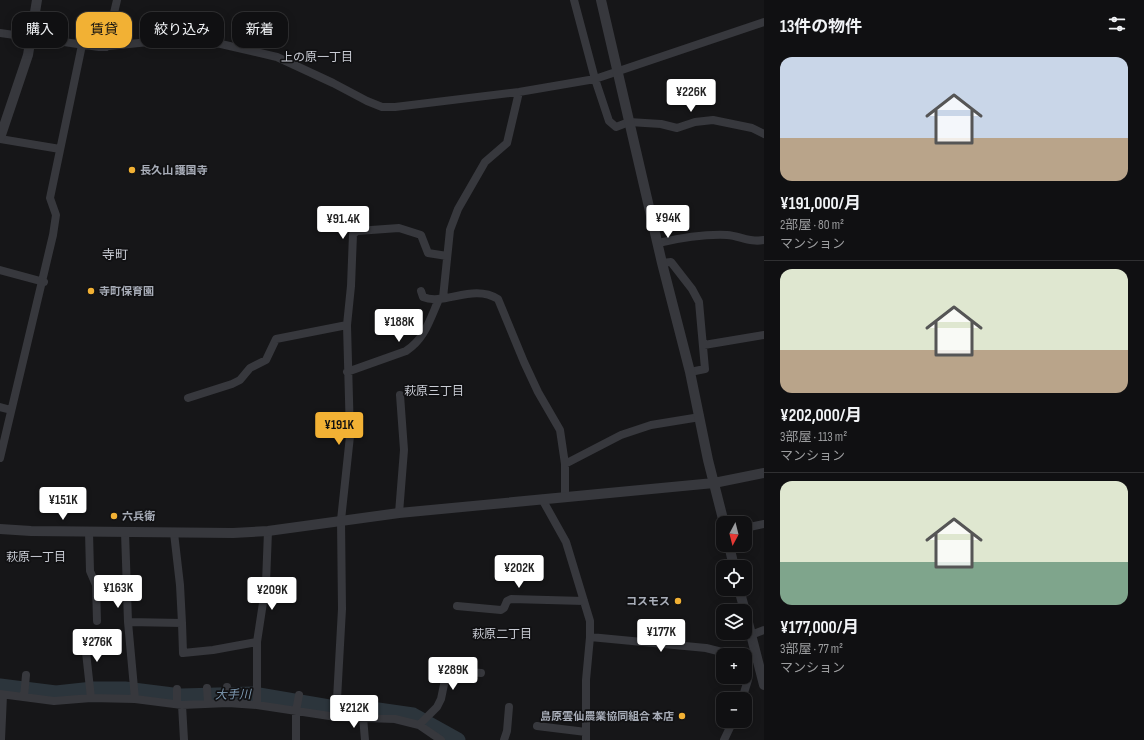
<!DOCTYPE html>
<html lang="ja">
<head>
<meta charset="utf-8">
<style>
	body { margin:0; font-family:"Sofia Sans Condensed","Noto Sans JP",sans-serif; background:#19191b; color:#f1f3f6; height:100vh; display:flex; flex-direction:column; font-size:15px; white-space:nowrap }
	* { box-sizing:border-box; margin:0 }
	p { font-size:13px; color:#9c9d9f }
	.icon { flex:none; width:22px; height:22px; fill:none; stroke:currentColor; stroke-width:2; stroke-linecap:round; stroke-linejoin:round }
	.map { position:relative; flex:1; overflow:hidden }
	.details { display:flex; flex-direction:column; background:#101012; width:380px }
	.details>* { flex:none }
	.guide { position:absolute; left:12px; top:12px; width:380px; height:36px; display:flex; gap:8px }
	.needle { width:26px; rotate:187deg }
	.fabs { position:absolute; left:716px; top:516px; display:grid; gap:8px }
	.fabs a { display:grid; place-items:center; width:36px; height:36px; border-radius:8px; background:#101012; box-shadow:0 2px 10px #0003,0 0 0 1px #303032; font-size:20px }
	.price { position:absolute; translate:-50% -34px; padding:0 9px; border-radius:4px; background:#fff; color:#222; font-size:13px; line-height:26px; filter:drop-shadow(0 1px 2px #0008) }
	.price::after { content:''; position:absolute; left:50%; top:24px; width:12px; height:9px; margin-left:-6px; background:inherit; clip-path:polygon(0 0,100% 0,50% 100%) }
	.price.on { background:#f2b134; color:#111 }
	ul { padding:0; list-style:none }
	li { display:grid; align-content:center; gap:8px; height:212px; padding:0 16px }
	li+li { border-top:1px solid #303032 }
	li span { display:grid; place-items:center; height:124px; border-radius:12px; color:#555 }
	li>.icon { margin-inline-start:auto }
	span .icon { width:72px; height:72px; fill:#fffc; stroke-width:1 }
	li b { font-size:17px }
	h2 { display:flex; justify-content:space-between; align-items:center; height:48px; padding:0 16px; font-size:17px }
	.tag { padding:0 14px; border-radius:12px; background:#101012; box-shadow:0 2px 10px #0003,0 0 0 1px #303032; font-size:14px; line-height:36px }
	.tag.on { background:#f2b134; color:#111 }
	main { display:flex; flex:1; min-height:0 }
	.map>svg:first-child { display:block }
</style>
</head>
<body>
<main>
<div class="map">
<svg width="764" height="740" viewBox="0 0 764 740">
	<rect width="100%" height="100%" fill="#161618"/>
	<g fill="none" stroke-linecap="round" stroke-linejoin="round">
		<path stroke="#2c353c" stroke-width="15" d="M 0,686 L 56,693 L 93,689 L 125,689 L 181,696 L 253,694 L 341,709 L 378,710 L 413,715 L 458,740"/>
		<path stroke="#37383d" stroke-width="8" d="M 574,0 L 595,79 L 609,121 L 616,127 L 629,122 L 661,124 L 677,128 L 695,122 L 713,120 L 752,128 L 764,134
			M 0,33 L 99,47 L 149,42 L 208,41 L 277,57 L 333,83 L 367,101 L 382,107 L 395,107 L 519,92 L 595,79 L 764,22
			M 106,47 L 117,0
			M 0,139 L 60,149
			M 658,243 C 680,238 704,234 727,235 C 740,236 751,243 764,240
			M 662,263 L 671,262 L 692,289 L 699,302 L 705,369 L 690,372
			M 0,270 L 44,282
			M 421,291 L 423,297 C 444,306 473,283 498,299 L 524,362 L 538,392 L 560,430 L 565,464 L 565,497
			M 443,298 L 450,230 L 458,209 L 485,162 L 507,143 L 519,92
			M 704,345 L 764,335
			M 347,372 L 406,351 C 425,339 430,319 439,299
			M 188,398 L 232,384 L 240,380 L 250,368 L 266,360 L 276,339 L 347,325
			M 0,407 L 11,410
			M 0,458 L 53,235 L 56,215 L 50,198 L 82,45
			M 565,464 L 621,435 L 651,425 L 700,417
			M 542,499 L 566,542 L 590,621 L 590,637 L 586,680 L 586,740
			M 399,513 L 404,450 L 400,395
			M 745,528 L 764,524
			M 89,532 L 90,571 L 96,585 L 97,621
			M 125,532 L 128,622 L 135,699
			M 457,606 L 501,610 L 504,608 L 507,601 L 511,599 L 584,601
			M 128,622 L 182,623 L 180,585 L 174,533
			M 182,623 L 183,653 L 213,650 L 257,642
			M 751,635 L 764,630
			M 590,637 L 706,648 L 734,655
			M 85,643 L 91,698
			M 227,687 L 228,703
			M 207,688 L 208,703
			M 0,694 L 54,701 L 91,698 L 135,699 L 182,705 L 228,703 L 257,705 L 336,717 L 395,719 L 419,725 L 441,740
			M 24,697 L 26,675
			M 742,699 L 748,680 L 745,662
			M 177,704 L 177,689
			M 182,705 L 184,740
			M 257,705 L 257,642 L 266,583 L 268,531
			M 336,717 L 342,609 L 341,520 L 350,436 L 347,325 L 351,286 L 353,234 L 357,231 L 399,228 L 421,235 L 428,253 L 447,256
			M 363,717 L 365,740
			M 419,725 L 437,707 L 441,699 L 447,670 L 481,673
			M 537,726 L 586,732
			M 1,740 L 3,695
			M 296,740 L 296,711 L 299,695
			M 504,740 L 507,731 L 509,707
			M 724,740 L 733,721"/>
		<path stroke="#37383d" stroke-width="10" d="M 601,0 L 662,263 L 690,372 L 708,460 L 724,523
			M 0,138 L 28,55 L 37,0
			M 0,529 L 31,531 L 233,533 L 268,531 L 399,513 L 714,483 L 764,473
			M 729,545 L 734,567
			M 739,589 L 745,611
			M 745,611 L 764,685"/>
	</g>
	<g fill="#f2b134" stroke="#111113" stroke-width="1.5">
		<circle cx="132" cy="170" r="4"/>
		<circle cx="91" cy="291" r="4"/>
		<circle cx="114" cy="516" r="4"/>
		<circle cx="678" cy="601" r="4"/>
		<circle cx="682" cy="716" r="4"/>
	</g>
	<g text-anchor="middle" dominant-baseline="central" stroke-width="3.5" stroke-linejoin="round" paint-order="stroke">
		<g font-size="11" font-weight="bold" fill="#a8adb8" stroke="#111113" text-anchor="start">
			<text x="140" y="170">長久山 護国寺</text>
			<text x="99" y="291">寺町保育園</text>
			<text x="122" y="516">六兵衛</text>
			<text x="670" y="601" text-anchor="end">コスモス</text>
			<text x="674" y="716" text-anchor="end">島原雲仙農業協同組合 本店</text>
		</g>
		<g font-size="12" fill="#c9ccd4" stroke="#111113">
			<text x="317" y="57">上の原一丁目</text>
			<text x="434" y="391">萩原三丁目</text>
			<text x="36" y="557">萩原一丁目</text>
			<text x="502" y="634">萩原二丁目</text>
		</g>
		<g font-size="12" font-style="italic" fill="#7f9bb3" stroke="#111113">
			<text transform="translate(233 695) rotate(-1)">大手川</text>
		</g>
		<g font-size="13" fill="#c9ccd4" stroke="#111113">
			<text x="115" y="255">寺町</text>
		</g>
	</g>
</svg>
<div class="fabs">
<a><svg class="needle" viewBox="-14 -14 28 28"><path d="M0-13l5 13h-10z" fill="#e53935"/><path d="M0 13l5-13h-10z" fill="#9c9d9f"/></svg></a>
<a><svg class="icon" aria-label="locate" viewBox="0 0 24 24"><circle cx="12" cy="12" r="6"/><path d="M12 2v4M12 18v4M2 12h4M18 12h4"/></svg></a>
<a><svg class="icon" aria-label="layers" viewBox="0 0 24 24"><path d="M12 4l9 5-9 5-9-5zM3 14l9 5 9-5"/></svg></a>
<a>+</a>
<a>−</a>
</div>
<b class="price" style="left:691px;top:113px">¥226K</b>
<b class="price" style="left:668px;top:239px">¥94K</b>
<b class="price" style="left:343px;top:240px">¥91.4K</b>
<b class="price" style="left:399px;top:343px">¥188K</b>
<b class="price on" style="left:339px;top:446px">¥191K</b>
<b class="price" style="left:63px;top:521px">¥151K</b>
<b class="price" style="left:519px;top:589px">¥202K</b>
<b class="price" style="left:118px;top:609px">¥163K</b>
<b class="price" style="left:272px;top:611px">¥209K</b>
<b class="price" style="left:661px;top:653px">¥177K</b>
<b class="price" style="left:97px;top:663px">¥276K</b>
<b class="price" style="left:453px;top:691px">¥289K</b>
<b class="price" style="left:354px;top:729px">¥212K</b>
<div class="guide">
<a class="tag">購入</a>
<a class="tag on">賃貸</a>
<a class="tag">絞り込み</a>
<a class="tag">新着</a>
</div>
</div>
<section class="details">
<h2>13件の物件<svg class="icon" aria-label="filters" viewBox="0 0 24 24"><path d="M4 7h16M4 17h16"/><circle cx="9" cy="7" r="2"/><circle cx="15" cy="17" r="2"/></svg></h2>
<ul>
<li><span style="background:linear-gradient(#c9d6e8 65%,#b9a48a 0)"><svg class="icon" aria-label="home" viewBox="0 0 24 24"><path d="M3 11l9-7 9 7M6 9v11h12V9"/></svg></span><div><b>¥191,000/月</b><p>2部屋 · 80 m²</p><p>マンション</p></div></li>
<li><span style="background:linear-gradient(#dfe7d0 65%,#b9a48a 0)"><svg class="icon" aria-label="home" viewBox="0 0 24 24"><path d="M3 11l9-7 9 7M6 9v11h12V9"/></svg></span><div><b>¥202,000/月</b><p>3部屋 · 113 m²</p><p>マンション</p></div></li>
<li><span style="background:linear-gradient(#dfe7d0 65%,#7fa58c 0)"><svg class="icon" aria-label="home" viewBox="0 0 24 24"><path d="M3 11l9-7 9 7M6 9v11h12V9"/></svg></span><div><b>¥177,000/月</b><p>3部屋 · 77 m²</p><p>マンション</p></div></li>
</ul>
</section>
</main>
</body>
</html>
